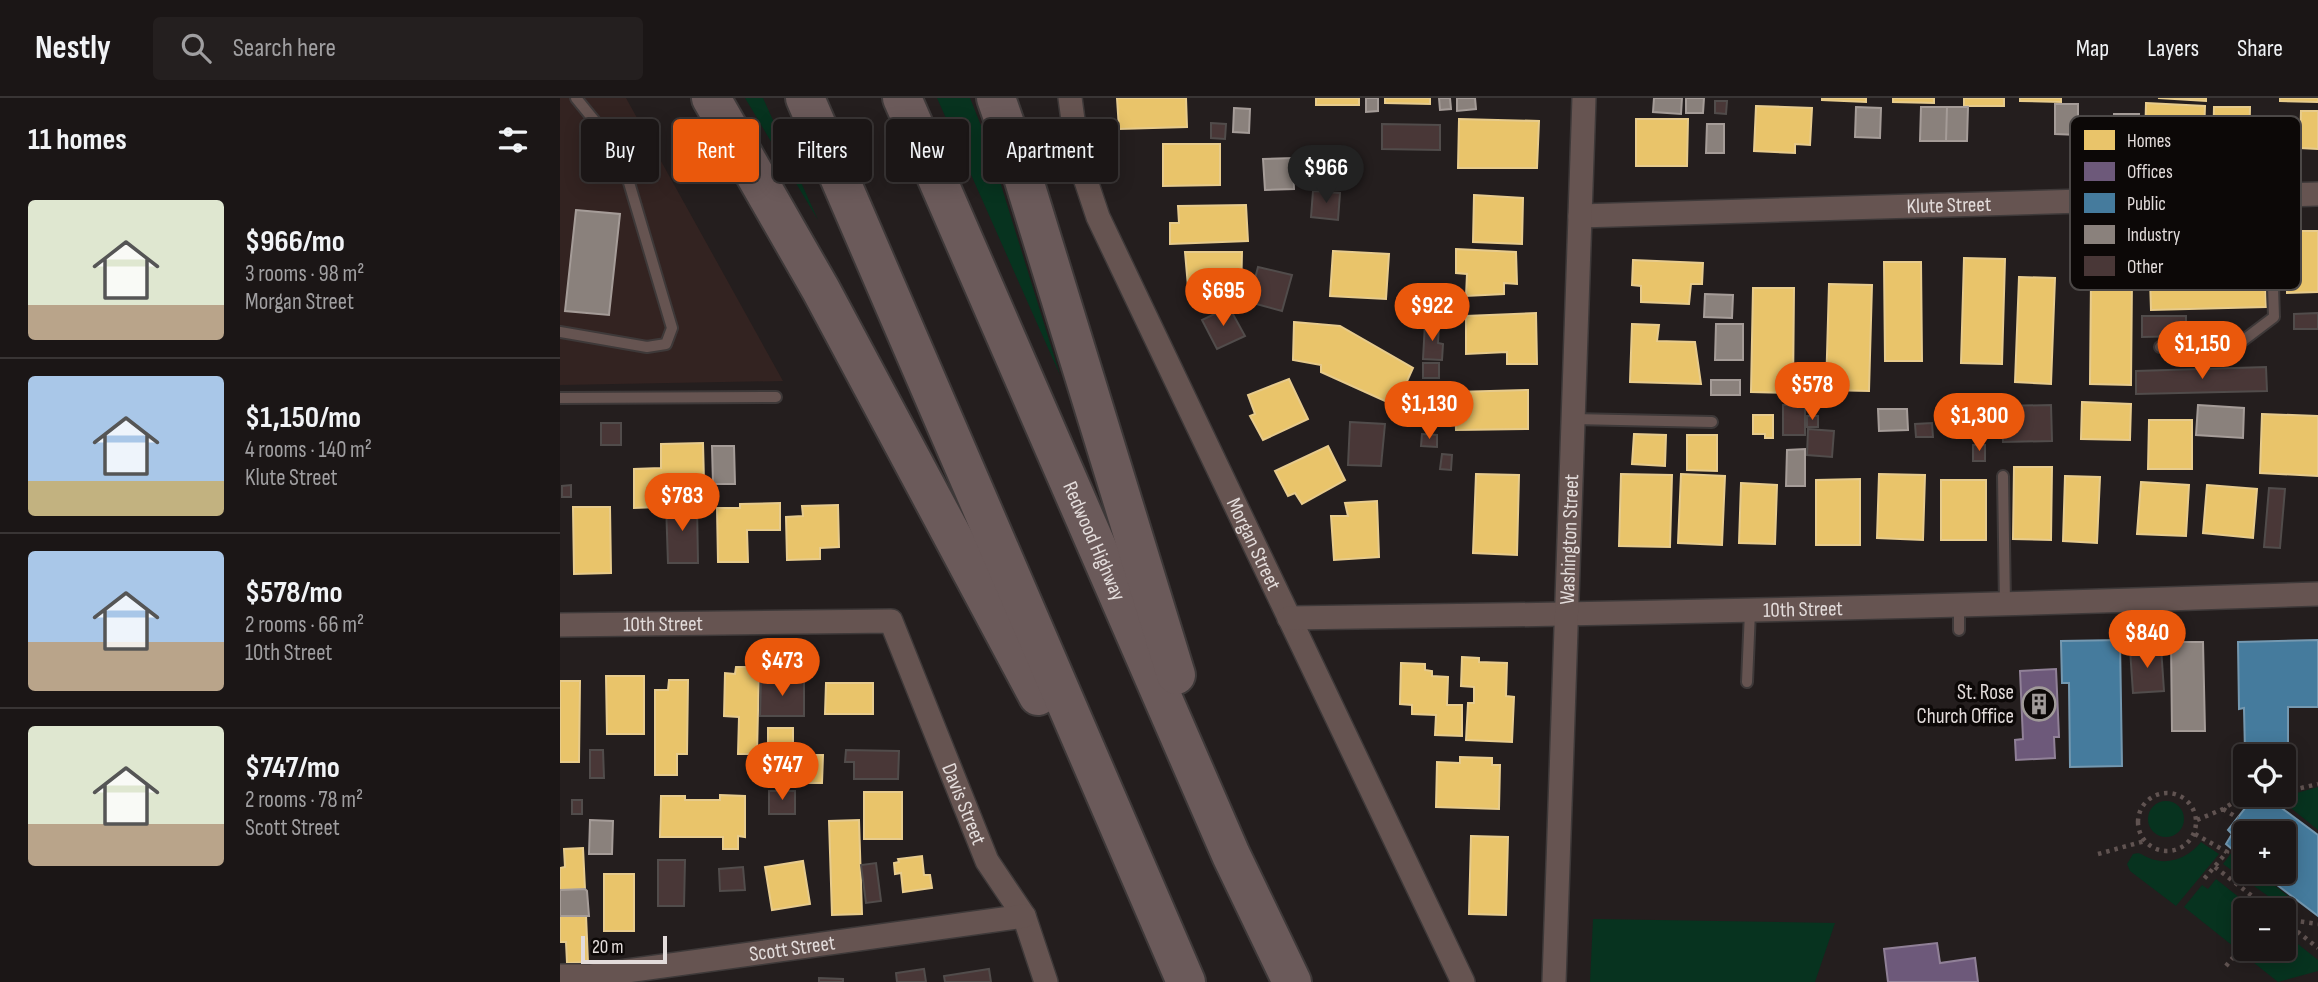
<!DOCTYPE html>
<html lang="en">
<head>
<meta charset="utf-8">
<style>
	body { margin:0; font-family:"Sofia Sans Condensed",sans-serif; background:#241f1f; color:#f1f3f6; height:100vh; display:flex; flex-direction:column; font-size:26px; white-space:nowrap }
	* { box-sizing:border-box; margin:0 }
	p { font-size:23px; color:#a09fa1 }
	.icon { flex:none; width:38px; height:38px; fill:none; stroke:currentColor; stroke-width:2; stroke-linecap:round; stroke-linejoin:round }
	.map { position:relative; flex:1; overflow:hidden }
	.panel { display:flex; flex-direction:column; background:#1b1616; width:560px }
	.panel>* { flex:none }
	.hud { position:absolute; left:21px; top:21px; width:665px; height:63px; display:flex; gap:14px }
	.controls { position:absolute; left:1673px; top:646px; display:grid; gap:14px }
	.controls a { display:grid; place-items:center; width:63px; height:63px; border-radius:7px; background:#1b1616; box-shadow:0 4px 18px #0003,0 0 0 2px #393535; font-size:35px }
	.scale { position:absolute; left:21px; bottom:18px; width:86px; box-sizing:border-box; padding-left:7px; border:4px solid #e3dcdb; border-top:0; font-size:19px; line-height:24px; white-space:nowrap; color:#e3dcdb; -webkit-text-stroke:5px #0c0807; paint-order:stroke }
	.price { position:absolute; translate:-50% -60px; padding:0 16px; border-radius:24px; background:#ea580c; color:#fff; font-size:23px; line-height:46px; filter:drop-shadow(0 2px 4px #0008) }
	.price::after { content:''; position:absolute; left:50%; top:42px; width:21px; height:16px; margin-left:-10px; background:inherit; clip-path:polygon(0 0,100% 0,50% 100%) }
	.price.current { background:#222; color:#fff }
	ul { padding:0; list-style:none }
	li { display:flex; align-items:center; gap:21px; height:175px; padding:0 28px }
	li+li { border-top:2px solid #393535 }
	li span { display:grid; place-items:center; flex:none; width:196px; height:140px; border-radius:7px; color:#555 }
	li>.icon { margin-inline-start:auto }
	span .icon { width:84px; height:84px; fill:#fffc; stroke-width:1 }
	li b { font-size:30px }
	h2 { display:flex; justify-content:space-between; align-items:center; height:84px; padding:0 28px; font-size:30px }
	.chip { padding:0 24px; border-radius:7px; background:#1b1616; box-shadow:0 4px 18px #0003,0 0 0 2px #393535; font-size:24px; line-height:63px }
	.chip.current { background:#ea580c; color:#fff }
	header { display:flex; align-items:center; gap:42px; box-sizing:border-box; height:98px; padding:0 35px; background:#1b1616; border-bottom:2px solid #393535 }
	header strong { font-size:33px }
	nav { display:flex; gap:38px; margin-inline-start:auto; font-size:24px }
	.search { width:490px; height:63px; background:#241f1f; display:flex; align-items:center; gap:18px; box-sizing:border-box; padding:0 24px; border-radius:7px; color:#a09fa1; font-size:26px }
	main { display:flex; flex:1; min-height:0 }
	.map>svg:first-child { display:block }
</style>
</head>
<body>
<header>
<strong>Nestly</strong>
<div class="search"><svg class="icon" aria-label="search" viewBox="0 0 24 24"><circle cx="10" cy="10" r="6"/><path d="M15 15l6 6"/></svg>Search here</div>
<nav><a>Map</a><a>Layers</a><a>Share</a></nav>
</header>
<main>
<section class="panel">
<h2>11 homes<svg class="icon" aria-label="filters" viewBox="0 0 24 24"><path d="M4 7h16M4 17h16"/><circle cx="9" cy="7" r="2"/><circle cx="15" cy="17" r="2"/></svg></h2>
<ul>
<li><span style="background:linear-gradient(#dfe7d0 75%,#b9a48a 0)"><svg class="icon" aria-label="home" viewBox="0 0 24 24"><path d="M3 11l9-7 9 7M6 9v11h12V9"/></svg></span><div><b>$966/mo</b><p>3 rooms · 98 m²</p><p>Morgan Street</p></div></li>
<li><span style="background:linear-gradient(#a9c7e8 75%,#c2b280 0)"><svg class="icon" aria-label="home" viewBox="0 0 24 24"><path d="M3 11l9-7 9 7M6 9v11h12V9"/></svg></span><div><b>$1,150/mo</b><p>4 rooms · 140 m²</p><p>Klute Street</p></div></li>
<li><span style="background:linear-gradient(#a9c7e8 65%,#b9a48a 0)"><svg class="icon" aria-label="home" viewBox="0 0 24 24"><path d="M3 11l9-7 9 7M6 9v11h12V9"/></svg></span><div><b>$578/mo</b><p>2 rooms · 66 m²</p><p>10th Street</p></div></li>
<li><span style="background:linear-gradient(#dfe7d0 70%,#b9a48a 0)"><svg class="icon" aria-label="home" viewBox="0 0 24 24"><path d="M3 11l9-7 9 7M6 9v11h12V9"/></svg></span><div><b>$747/mo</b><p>2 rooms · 78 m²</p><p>Scott Street</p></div></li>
</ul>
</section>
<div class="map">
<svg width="1758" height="884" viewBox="0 0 1758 884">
	<rect width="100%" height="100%" fill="#241e1e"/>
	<path fill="#332321" d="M 0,0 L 66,0 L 223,283 L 0,287 Z"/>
	<path fill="#07331f" d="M 185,0 L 203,0 L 258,122 Z
		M 377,0 L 410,0 L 428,45 L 500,277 Z
		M 1758,689 L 1758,732 L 1716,698 L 1726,698 Z
		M1588 721a18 18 0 1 1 36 0a18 18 0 1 1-36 0Z
		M 1641,744 L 1659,756 L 1616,808 L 1570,773 L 1567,766 L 1573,756 C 1581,754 1581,757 1589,760 C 1608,768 1628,760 1641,744 Z
		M 1672,754 L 1685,765 L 1685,774 L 1697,774 L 1737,805 L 1729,813 L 1663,766 Z
		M 1656,781 L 1695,812 L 1685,812 L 1685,850 L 1724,850 L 1724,835 L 1758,862 L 1758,873 L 1718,884 L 1624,809 L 1642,787 L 1648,791 Z
		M 1033,821 L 1275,825 L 1255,884 L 1030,884 Z"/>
	<path fill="#e9c46a" stroke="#e7cb8c" stroke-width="2" d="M 557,0 L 626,0 L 627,29 L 559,31 Z
		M 756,0 L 799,0 L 799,7 L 756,7 Z
		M 825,0 L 870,0 L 870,6 L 825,5 Z
		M 1262,0 L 1306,0 L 1306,4 L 1262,2 Z
		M 1333,0 L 1374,0 L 1374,5 L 1333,4 Z
		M 1404,0 L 1444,0 L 1444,8 L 1404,8 Z
		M 1460,0 L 1501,0 L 1501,4 L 1460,3 Z
		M 1598,0 L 1646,0 L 1646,3 Z
		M 1720,0 L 1758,0 L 1758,4 L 1720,3 Z
		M 1586,5 L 1645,8 L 1644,37 L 1617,36 L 1617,46 L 1585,45 Z
		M 1196,8 L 1252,10 L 1250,47 L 1235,46 L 1235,55 L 1194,53 Z
		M 1654,9 L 1690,9 L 1689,54 L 1653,53 Z
		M 1741,13 L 1758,13 L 1758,51 L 1740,50 Z
		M 899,21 L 979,23 L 977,70 L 898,70 Z
		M 1076,21 L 1128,21 L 1127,68 L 1076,68 Z
		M 603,46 L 660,46 L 660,87 L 603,88 Z
		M 914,97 L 963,100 L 962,146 L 913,144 Z
		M 686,107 L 688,143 L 610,146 L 610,125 L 619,125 L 618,108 Z
		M 1726,133 L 1758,133 L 1758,194 L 1727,195 Z
		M 1704,148 L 1706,209 L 1591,212 L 1589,150 Z
		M 896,151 L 956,154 L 957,186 L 944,185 L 944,196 L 906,198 L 907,176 L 896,175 Z
		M 773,153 L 829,156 L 826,201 L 770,198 Z
		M 625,154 L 682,154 L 681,198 L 629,200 Z
		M 1404,160 L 1445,161 L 1442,266 L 1401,265 Z
		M 1073,162 L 1143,165 L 1142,186 L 1131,186 L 1129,206 L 1081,204 L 1081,188 L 1072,187 Z
		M 1324,164 L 1361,164 L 1362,263 L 1325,263 Z
		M 1459,179 L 1495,180 L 1491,286 L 1455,284 Z
		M 1531,180 L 1572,180 L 1571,287 L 1530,286 Z
		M 1269,186 L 1312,187 L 1309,293 L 1266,292 Z
		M 1193,190 L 1234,190 L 1233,295 L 1191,294 Z
		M 976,215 L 977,266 L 947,266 L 947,254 L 906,256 L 906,218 Z
		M 734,224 L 780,228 L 853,270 L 836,308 L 761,274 L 761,267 L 733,262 Z
		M 1072,226 L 1099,227 L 1097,243 L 1135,244 L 1141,286 L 1070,284 Z
		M 729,281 L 748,321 L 703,342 L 690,318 L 695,316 L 688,297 Z
		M 968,292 L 968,331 L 896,332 L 895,294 Z
		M 1522,304 L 1571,306 L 1570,342 L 1521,341 Z
		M 1702,316 L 1758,318 L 1758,378 L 1700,375 Z
		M 1193,317 L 1213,317 L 1213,340 L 1205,340 L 1205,336 L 1193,336 Z
		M 1589,322 L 1632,322 L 1632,371 L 1588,371 Z
		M 1074,336 L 1106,337 L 1105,368 L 1072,366 Z
		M 1127,337 L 1157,337 L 1157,373 L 1127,372 Z
		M 143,345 L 144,383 L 98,385 L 98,409 L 74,410 L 74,371 L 101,370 L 101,346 Z
		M 768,348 L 785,382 L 742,406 L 735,395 L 728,398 L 715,373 Z
		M 1454,369 L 1492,369 L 1491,442 L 1453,441 Z
		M 916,376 L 959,377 L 957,457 L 913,455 Z
		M 1061,376 L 1112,377 L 1110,449 L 1059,448 Z
		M 1121,376 L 1165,378 L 1162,447 L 1118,445 Z
		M 1319,376 L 1365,377 L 1363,442 L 1317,440 Z
		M 1505,378 L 1540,379 L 1537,445 L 1503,443 Z
		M 1300,381 L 1300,447 L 1256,447 L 1256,382 Z
		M 1381,382 L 1426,382 L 1426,442 L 1381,442 Z
		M 1581,384 L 1629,387 L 1626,438 L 1577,436 Z
		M 1181,385 L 1217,387 L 1215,446 L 1179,445 Z
		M 1647,387 L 1697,391 L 1693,440 L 1643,435 Z
		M 817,403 L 819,459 L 774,462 L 771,418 L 788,418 L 785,405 Z
		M 220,405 L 220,432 L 187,432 L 188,464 L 158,464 L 157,410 L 180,410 L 180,406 Z
		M 278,407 L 279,449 L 260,450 L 260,461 L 227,462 L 226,419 L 243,418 L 242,408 Z
		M 13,409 L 50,409 L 51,475 L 14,476 Z
		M 902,559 L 919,560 L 919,564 L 947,565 L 946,598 L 954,599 L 952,644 L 906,642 L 908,605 L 914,605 L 914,589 L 901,588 Z
		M 841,565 L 865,566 L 865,572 L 872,573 L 872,578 L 888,579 L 887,607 L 902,607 L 902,638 L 875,637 L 876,617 L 852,616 L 852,607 L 840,606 Z
		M 176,569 L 199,569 L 197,656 L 178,656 L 179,619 L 164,618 L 165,575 L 175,576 Z
		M 46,578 L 84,578 L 84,636 L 47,636 Z
		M 109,582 L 128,582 L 127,656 L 117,656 L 117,677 L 95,677 L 95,592 L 108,592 Z
		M 0,583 L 20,583 L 19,664 L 0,664 Z
		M 266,585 L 313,585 L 313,616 L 265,616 Z
		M 208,630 L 233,630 L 233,657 L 263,657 L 262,685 L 234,685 L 234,678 L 208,677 Z
		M 900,659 L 932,660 L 932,667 L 940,667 L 939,711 L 876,709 L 877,664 L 900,665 Z
		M 304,694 L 342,694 L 342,741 L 304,741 Z
		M 160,697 L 185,698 L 185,739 L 178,738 L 178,751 L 163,751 L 163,739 L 100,739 L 101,698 L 125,698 L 125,702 L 160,702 Z
		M 299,722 L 302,816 L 272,817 L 269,723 Z
		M 911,738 L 948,739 L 946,817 L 909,816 Z
		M 23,750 L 25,791 L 0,792 L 0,770 L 5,769 L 4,751 Z
		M 362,758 L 364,777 L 370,777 L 372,790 L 343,794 L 341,775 L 335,776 L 334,765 L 339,764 L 338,761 Z
		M 243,763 L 250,806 L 212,812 L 205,769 Z
		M 44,776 L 74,776 L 74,833 L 44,833 Z
		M 26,817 L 28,864 L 7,865 L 6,844 L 0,844 L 0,818 Z"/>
	<path fill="#6d597a" stroke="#908097" stroke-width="2" d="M 1496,571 L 1499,639 L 1494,639 L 1495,660 L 1456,662 L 1455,642 L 1463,641 L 1460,573 Z
		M 1377,845 L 1380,865 L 1415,860 L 1418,884 L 1328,884 L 1324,851 Z"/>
	<path fill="#457b9d" stroke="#7498b0" stroke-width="2" d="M 1560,542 L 1562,668 L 1510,669 L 1509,585 L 1502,585 L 1501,543 Z
		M 1758,542 L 1758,609 L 1728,609 L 1728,653 L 1685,654 L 1684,610 L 1679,611 L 1678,544 Z
		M 1704,697 L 1758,737 L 1758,818 L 1700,774 L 1724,774 L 1724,735 L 1685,735 L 1685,762 L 1666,746 L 1672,736 L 1668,732 L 1690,704 L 1695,708 Z"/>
	<path fill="#8a817c" stroke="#a59c98" stroke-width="2" d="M 806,0 L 818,0 L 818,13 L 806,14 Z
		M 879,0 L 890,0 L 891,11 L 880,12 Z
		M 897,0 L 915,0 L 916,11 L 897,13 Z
		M 1094,0 L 1122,0 L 1121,16 L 1093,14 Z
		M 1126,0 L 1144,0 L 1143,15 L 1126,15 Z
		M 1495,6 L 1518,6 L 1518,37 L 1495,36 Z
		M 1296,9 L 1321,10 L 1320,40 L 1295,39 Z
		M 1361,9 L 1387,9 L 1386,43 L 1360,43 Z
		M 1387,9 L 1408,9 L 1407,43 L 1386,43 Z
		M 674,10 L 690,11 L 689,35 L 673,34 Z
		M 1554,16 L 1579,16 L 1578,44 L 1553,43 Z
		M 1147,26 L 1164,26 L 1164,55 L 1146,55 Z
		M 780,53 L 781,76 L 745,78 L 743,55 Z
		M 733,60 L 734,91 L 705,92 L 703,61 Z
		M 16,112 L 60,116 L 49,217 L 5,213 Z
		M 883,188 L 885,220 L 852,222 L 850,190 Z
		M 1145,196 L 1173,197 L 1172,220 L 1144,219 Z
		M 1156,226 L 1183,226 L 1183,262 L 1155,262 Z
		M 1151,282 L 1180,282 L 1180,297 L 1151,297 Z
		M 860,286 L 884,286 L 884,311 L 860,311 Z
		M 1638,307 L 1684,310 L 1683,340 L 1636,337 Z
		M 1318,311 L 1347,311 L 1348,332 L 1319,333 Z
		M 152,348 L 174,348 L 175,386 L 153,386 Z
		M 1245,351 L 1245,388 L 1226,388 L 1227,352 Z
		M 1611,544 L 1643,544 L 1645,633 L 1612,633 Z
		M 30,722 L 53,723 L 52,756 L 29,756 Z
		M 25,791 L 27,793 L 29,818 L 0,818 L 0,792 Z"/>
	<path fill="#493737" stroke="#514c4b" stroke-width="2" d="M 1155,3 L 1167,3 L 1166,16 L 1155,15 Z
		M 651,25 L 666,26 L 665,41 L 651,40 Z
		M 822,26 L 880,27 L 880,52 L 822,51 Z
		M 753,93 L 780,95 L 778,122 L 751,119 Z
		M 698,169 L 732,177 L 722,213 L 689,204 Z
		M 669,209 L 685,238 L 657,251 L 642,222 Z
		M 1758,215 L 1758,231 L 1734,231 L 1734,216 Z
		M 1582,218 L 1626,218 L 1626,238 L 1582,239 Z
		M 865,225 L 879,226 L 878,245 L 883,246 L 882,262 L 863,261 Z
		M 863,265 L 879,265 L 879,280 L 863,280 Z
		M 1706,269 L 1707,293 L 1576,296 L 1576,273 Z
		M 1223,307 L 1245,307 L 1245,337 L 1223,337 Z
		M 1491,307 L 1492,343 L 1443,344 L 1442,308 Z
		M 1247,318 L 1258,318 L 1258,329 L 1247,329 Z
		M 790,324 L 825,326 L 821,368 L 788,367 Z
		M 41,325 L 61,325 L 61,347 L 41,347 Z
		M 1372,325 L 1373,339 L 1356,339 L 1355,326 Z
		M 1248,331 L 1274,333 L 1272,359 L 1247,357 Z
		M 862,336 L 877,337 L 877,349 L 861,348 Z
		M 1413,347 L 1425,347 L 1425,363 L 1413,363 Z
		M 882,356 L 892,357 L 891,372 L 880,371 Z
		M 11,387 L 11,399 L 2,399 L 2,388 Z
		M 1709,390 L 1725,391 L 1720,450 L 1704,449 Z
		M 106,406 L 137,406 L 138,465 L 108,465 Z
		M 1601,549 L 1604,593 L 1573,595 L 1570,551 Z
		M 201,581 L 244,581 L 244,618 L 200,618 Z
		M 30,652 L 43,652 L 44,680 L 30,680 Z
		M 286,652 L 339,653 L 338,681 L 294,681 L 294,664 L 285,664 Z
		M 209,693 L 235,693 L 235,716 L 209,716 Z
		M 12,702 L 22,702 L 22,716 L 12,716 Z
		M 98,762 L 125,762 L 124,808 L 98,808 Z
		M 316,765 L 321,803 L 306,805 L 301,767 Z
		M 183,769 L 185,792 L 160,793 L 159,771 Z
		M 364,871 L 366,884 L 337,884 L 336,875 Z
		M 429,871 L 431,884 L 385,884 L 384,878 Z
		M 259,880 L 283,881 L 283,884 L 259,884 Z"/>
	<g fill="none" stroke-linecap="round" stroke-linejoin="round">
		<defs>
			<path id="lane" d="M 0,234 L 87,249 L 106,246 L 112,230 L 60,54 L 16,0
				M 1600,249 L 1681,244 L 1714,219 L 1710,96
				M 0,300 L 216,299
				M 1013,321 L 1152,324
				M 1443,378 L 1445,507
				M 1399,508 L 1399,532
				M 1187,584 L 1190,513"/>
			<g id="street">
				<path id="s1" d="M 510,0 L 518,59 L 538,119 L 903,884"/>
				<path id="s2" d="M 1020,118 L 1758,96"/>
				<path id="s3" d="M 729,520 C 1072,516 1415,508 1758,496"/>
				<path id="s4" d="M 0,527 L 331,523 L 427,763 L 464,818 L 486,884"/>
				<path id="s5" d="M 0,878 L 31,878 L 464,818"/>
				<path id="s6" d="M 994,884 L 1024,0"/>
			</g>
			<g id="highway">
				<path d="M 151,0 L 261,192 L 478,598"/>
				<path d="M 245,0 L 626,884"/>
				<path id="s7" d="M 342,0 L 671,757 L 732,884"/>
				<path d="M 436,0 L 459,66 L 616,577"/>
			</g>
		</defs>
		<use href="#lane" stroke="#3e3939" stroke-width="14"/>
		<use href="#street" stroke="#3e3939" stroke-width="26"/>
		<use href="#highway" stroke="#3e3939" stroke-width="42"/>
		<path stroke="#605351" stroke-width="4.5" stroke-dasharray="3.5 5" stroke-linecap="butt" d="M 1724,694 L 1758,686
			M1578 724a29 29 0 1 1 58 0a29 29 0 1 1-58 0Z
			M 1663,711 L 1678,720
			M 1637,722 L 1663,711 L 1687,696
			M 1635,736 L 1667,754 L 1644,781
			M 1538,756 L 1585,743
			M 1655,769 L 1710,812
			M 1724,821 L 1758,826
			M 1724,823 L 1758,850
			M 1666,868 L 1685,845"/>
		<use href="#lane" stroke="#665451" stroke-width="10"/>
		<use href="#street" stroke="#665451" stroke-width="23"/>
		<use href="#highway" stroke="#6b5a5a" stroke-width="38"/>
	</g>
	<defs>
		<symbol id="building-ring" viewBox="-11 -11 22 22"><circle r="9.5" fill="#0c0807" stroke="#a09a99" stroke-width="1.5"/><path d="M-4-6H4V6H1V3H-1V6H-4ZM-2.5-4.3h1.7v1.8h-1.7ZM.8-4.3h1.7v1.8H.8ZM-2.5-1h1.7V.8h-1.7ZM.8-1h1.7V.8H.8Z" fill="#a09a99"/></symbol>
	</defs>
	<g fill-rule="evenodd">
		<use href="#building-ring" x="1460" y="587" width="38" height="38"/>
	</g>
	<g text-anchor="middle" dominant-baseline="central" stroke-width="7" stroke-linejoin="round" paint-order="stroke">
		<g font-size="21" fill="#e3dcdb" stroke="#0c0807">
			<text stroke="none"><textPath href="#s2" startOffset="369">Klute Street</textPath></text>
			<text stroke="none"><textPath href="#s6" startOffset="443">Washington Street</textPath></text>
			<text stroke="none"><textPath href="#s7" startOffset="483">Redwood Highway</textPath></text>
			<text stroke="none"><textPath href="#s1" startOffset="485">Morgan Street</textPath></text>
			<text stroke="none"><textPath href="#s3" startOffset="514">10th Street</textPath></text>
			<text stroke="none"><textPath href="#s4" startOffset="103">10th Street</textPath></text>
			<text stroke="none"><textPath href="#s4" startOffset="528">Davis Street</textPath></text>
			<text stroke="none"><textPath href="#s5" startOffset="234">Scott Street</textPath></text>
		</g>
		<g font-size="21" fill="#e3dcdb" stroke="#0c0807" text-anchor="end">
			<text x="1454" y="594">St. Rose<tspan x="1454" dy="24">Church Office</tspan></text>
		</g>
	</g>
	<rect x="1510" y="18" width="231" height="174" rx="10" fill="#0c0807" stroke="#4c4847" stroke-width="2"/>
	<rect x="1524" y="32" width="31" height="20" fill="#e9c46a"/>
	<rect x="1524" y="64" width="31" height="19" fill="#6d597a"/>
	<rect x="1524" y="95" width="31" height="20" fill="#457b9d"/>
	<rect x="1524" y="127" width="31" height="19" fill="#8a817c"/>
	<rect x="1524" y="158" width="31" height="20" fill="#493737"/>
	<g font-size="19" fill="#e3dcdb">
		<text x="1567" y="49">Homes</text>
		<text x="1567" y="80">Offices</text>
		<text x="1567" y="112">Public</text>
		<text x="1567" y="143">Industry</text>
		<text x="1567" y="175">Other</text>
	</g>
</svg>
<div class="controls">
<a><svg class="icon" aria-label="locate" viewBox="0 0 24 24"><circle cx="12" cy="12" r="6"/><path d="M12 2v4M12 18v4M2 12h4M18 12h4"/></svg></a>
<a>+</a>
<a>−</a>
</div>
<div class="scale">20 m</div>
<b class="price current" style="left:766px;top:107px">$966</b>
<b class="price" style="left:663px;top:230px">$695</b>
<b class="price" style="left:872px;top:245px">$922</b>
<b class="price" style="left:1642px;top:283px">$1,150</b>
<b class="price" style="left:1252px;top:324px">$578</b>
<b class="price" style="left:869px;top:343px">$1,130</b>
<b class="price" style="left:1419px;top:355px">$1,300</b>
<b class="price" style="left:122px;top:435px">$783</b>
<b class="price" style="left:1587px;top:572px">$840</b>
<b class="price" style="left:222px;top:600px">$473</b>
<b class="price" style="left:222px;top:704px">$747</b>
<div class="hud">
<a class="chip">Buy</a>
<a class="chip current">Rent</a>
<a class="chip">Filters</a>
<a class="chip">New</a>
<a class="chip">Apartment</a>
</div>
</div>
</main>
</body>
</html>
